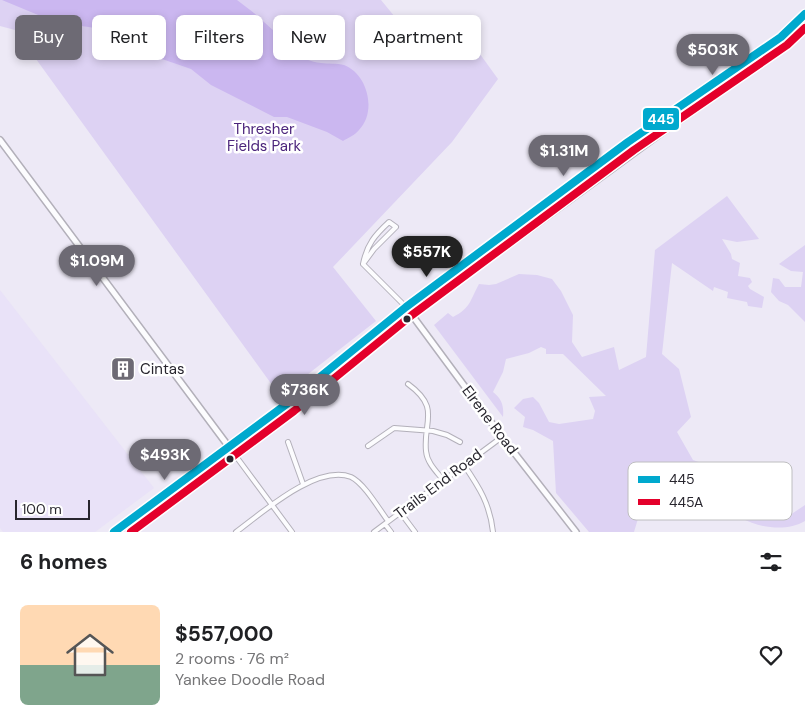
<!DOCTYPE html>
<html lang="en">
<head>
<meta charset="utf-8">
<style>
	body { margin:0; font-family:"DM Sans",sans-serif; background:#f6f6f6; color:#202124; height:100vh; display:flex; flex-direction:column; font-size:19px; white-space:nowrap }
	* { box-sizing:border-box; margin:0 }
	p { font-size:16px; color:#757577 }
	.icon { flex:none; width:28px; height:28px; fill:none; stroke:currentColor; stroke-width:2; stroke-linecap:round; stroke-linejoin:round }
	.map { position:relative; height:532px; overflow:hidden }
	.sheet { display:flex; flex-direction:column; background:#fff; flex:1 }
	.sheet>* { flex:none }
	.banner { position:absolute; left:15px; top:15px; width:500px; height:45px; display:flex; gap:10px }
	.scale { position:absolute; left:15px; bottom:12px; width:75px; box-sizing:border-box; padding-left:5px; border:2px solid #28262e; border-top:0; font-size:14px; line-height:18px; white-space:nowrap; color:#28262e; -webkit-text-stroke:4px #fff; paint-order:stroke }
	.price { position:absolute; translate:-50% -42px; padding:0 11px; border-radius:18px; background:#6d6a74; color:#fff; font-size:16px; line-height:32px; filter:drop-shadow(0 1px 2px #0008) }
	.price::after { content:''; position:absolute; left:50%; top:30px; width:15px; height:11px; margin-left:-8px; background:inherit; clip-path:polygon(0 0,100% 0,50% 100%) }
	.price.selected { background:#222; color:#fff }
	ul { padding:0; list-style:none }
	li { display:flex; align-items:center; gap:15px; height:125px; padding:0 20px }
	li span { display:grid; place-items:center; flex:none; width:140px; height:100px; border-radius:8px; color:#555 }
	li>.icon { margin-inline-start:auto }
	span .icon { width:60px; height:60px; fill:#fffc; stroke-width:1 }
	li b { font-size:21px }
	h2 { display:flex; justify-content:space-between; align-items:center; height:60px; padding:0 20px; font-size:21px }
	.tag { padding:0 18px; border-radius:8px; background:#fff; box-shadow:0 2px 8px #0003; font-size:18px; line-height:45px }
	.tag.selected { background:#6d6a74; color:#fff }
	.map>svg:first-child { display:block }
</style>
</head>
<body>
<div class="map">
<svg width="805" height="532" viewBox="0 0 805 532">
	<rect width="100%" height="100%" fill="#ede9f6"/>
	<path fill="#e9e2f8" d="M 0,290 L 154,488 L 95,532 L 3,532 L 0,528 Z"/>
	<path fill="#ddd2f3" d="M 0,0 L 381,0 L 418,45 L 428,48 L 459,25 L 498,79 L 452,142 L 333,267 L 376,321 L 280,396 L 15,30 L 0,26 Z
		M 727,196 L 759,239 L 737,242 L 722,239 L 731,254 L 732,259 L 740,263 L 738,276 L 750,278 L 752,282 L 748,286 L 750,289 L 764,297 L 762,308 L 748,306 L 747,302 L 727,298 L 728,292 L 714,287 L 713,291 L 672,263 L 662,354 L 679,369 L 691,417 L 677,432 L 693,460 L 707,465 L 720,495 L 741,508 L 762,515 L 787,517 L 805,505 L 805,521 C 787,532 759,528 741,518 C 726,511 715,499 700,492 L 693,508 L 672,511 L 654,503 L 643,502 L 634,532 L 589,532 L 556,493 L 553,441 L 533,430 L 523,427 L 525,417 L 514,408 L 523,399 L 533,397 L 539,403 L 549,422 L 559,424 L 593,419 L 595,411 L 589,397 L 606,396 L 563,354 L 546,354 L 546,349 L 541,347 L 529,353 L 506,359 L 503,372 L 493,392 C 502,399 504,406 503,417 L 434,325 L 448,313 L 453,317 C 471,308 470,300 479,284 L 489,285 L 496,284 L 519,274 L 537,275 L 552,279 L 561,291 L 573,315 L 572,342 L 582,357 L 614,347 L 619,370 L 646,357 L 655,250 Z
		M 805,245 L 805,322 L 788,305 L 779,301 L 771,292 L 773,278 L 779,279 L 785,287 L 801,287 L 803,272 L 791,271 L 779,264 Z"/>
	<path fill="#cbb7f0" d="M 2,0 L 237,0 L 254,13 L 285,41 L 288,51 C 296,56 311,62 321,63 C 328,64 337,63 344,65 C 368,74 377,112 359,130 C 355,135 348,138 343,141 L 327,132 L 287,117 L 274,117 L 211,85 L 191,69 L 162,59 L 118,35 L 95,28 L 55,22 Z"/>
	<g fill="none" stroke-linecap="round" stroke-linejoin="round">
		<defs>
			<path id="minor" d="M 363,264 C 367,244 375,235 389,222 L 396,227 L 374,249 L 363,264 L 406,307
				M 408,384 C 441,408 423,421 426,451 C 427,463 437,472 444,481
				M 288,442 L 303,484
				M 368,446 L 394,428 L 433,431 L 447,435 L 460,442
				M 235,455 L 292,532
				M 464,465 C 479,487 490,504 493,532
				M 400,512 L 415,532
				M 385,524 L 391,532
				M 236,532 C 262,513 316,464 351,477 C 364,483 379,509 388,521
				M 374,532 L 502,437"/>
			<path id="tertiary" d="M 0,140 L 229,447
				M 406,307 L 502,437 L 576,532"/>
			<path id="secondary" d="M 695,109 L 693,106 L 700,98 L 723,81
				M 660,129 L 681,111 L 681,106
				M 235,455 L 240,446 L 256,432
				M 210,470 L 223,459 L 228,449
				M 114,532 L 288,403 L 406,307 L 628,142 L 781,37 L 805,14
				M 132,532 L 303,405 L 412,315 L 660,134 L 778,52 L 805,29"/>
		</defs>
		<use href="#minor" stroke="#b3b0ba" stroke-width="6"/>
		<use href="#tertiary" stroke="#b3b0ba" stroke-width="8"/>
		<use href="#secondary" stroke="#b3b0ba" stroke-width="8"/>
		<use href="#minor" stroke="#fcfcfe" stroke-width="4"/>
		<use href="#tertiary" stroke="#fcfcfe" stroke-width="5"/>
		<use href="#secondary" stroke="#fcfcfe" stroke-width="5.5"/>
		<defs>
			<path id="bus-1" d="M 114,532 L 288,403 L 406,307 L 628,142 L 781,37 L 805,14"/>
			<path id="bus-2" d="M 131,532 L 294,411 L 412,315 L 634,150 L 787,45 L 805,28"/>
		</defs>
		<use href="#bus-1" stroke="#fff" stroke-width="11"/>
		<use href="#bus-2" stroke="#fff" stroke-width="11"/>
		<use href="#bus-1" stroke="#00a9ce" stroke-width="8"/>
		<use href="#bus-2" stroke="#e4002b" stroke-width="8"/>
	</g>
	<defs>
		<symbol id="building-square" viewBox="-11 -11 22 22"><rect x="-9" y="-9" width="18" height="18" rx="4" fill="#6d6a74" stroke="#fff"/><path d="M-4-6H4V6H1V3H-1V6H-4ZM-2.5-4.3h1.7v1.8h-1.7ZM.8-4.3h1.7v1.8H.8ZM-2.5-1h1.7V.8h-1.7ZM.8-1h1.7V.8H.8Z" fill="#fff"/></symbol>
	</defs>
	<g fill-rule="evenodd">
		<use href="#building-square" x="109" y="355" width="28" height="28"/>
	</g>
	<g fill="#28262e" stroke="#fff" stroke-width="2">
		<circle cx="407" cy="319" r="4.5"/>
		<circle cx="230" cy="459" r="4.5"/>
	</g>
	<g text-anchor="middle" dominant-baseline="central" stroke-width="5" stroke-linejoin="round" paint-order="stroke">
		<g font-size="15" fill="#4c257c" stroke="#fff">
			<text x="264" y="129">Thresher<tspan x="264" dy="17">Fields Park</tspan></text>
		</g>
		<g font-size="15" fill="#28262e" stroke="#fff" text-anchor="start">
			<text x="140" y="369">Cintas</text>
		</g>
		<g font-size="15" fill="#28262e" stroke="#fff">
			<text transform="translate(490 420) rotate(53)">Elrene Road</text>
			<text transform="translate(438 484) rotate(-37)">Trails End Road</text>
		</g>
	</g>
	<rect x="628" y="462" width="164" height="58" rx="8" fill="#fff" stroke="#bebec0" stroke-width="1"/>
	<rect x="638" y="476" width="22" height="7" fill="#00a9ce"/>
	<rect x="638" y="499" width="22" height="6" fill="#e4002b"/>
	<g font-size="14" fill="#28262e">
		<text x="669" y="484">445</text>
		<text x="669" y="507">445A</text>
	</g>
	<rect stroke="#fff" stroke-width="2" x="642" y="107" width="38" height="24" rx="5" fill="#00a9ce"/>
	<g font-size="14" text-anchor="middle" font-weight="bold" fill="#fff">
		<text x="661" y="124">445</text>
	</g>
</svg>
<div class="scale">100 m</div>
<b class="price" style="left:713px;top:76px">$503K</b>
<b class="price" style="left:564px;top:177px">$1.31M</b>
<b class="price selected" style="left:427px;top:278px">$557K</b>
<b class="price" style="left:97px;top:287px">$1.09M</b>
<b class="price" style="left:305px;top:416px">$736K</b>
<b class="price" style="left:165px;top:481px">$493K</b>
<div class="banner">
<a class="tag selected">Buy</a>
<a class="tag">Rent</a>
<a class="tag">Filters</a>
<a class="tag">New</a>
<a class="tag">Apartment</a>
</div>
</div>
<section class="sheet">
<h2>6 homes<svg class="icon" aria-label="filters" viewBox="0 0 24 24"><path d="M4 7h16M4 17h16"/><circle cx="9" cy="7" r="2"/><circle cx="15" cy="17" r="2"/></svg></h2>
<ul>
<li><span style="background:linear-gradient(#ffd9b3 60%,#7fa58c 0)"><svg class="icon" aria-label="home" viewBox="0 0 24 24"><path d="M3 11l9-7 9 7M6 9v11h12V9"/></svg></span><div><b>$557,000</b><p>2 rooms · 76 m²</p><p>Yankee Doodle Road</p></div><svg class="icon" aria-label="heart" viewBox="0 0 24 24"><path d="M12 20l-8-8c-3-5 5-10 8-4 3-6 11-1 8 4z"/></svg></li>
</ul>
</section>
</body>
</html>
